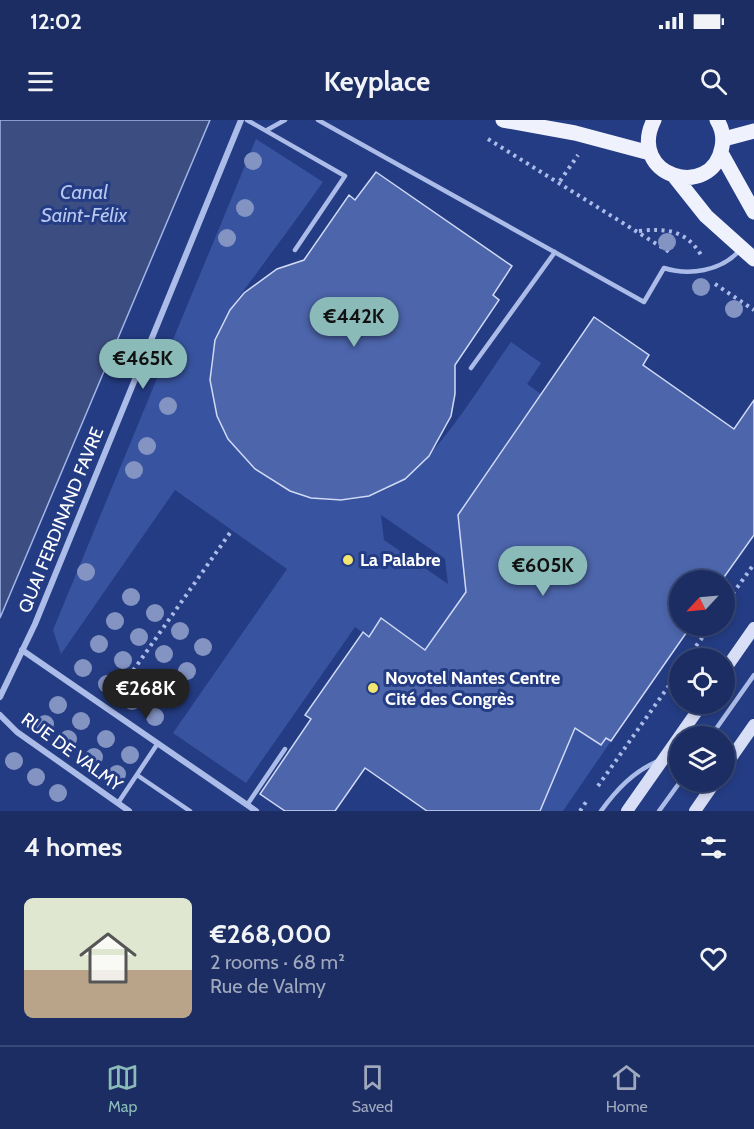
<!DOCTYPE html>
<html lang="en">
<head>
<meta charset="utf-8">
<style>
	body { margin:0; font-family:Cabin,sans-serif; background:#28396b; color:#f1f3f6; height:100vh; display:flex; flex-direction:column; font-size:22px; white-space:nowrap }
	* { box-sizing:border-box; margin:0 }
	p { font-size:20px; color:#a0a8be }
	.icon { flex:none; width:33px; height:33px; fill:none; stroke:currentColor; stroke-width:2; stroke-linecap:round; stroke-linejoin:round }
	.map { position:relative; height:691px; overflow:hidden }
	.drawer { display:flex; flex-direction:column; background:#1b2d62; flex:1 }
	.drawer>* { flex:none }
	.needle { width:39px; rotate:244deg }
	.controls { position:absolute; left:669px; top:450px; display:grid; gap:12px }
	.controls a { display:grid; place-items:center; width:66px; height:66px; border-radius:50%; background:#1b2d62; box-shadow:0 3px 9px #0003,0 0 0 2px #394977; font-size:30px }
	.price { position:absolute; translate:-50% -51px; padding:0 14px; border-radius:21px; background:#8bbbb9; color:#111; font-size:20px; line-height:39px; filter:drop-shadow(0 2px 3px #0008) }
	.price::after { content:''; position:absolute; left:50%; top:36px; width:18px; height:14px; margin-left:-9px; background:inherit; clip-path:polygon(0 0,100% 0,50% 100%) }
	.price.active { background:#222; color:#fff }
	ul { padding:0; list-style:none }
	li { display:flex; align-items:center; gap:18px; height:150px; padding:0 24px }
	li span { display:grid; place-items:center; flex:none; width:168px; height:120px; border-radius:9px; color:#555 }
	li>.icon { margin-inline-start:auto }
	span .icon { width:72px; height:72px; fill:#fffc; stroke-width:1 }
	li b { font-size:26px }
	h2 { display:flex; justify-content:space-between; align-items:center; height:72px; padding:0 24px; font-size:26px }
	.status { display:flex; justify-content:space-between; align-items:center; height:42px; padding:0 30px; background:#1b2d62; direction:ltr }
	.status svg { height:16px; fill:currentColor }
	header { display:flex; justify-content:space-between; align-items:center; height:78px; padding:0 24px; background:#1b2d62; font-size:27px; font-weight:800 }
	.menu { display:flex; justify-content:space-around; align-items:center; height:84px; border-top:2px solid #394977; background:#1b2d62; font-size:16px; color:#a0a8be }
	.menu a { display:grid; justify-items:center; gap:3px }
	.menu .active { color:#8bbbb9 }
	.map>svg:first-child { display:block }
</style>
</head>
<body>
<div class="status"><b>12:02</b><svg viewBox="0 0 49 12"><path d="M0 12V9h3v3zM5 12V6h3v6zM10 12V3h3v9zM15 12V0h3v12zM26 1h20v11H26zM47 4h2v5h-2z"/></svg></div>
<header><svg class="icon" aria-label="menu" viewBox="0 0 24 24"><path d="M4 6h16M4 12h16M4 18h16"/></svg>Keyplace<svg class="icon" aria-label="search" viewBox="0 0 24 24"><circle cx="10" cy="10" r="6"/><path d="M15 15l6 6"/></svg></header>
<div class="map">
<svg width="754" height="691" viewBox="0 0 754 691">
	<rect width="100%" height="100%" fill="#243c83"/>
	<path fill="#3854a0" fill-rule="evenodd" d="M 256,19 L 323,62 C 302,92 280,121 259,150 C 243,172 224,193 216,219 C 184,316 294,415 387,369 C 434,346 479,266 511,222 L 541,243 L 527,264 L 541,274 L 478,455 L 425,530 L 382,499 L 369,517 L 355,507 L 246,663 L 173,613 L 287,449 L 175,370 L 61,534 L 53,510 ZM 381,395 L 445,439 L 448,464 L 384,420 Z
		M 583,601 L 611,621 L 563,691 L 540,691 L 549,606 Z"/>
	<path fill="#3c4d82" stroke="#a1b5e8" stroke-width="1.5" d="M 0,0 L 210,0 L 0,498 Z"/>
	<path fill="#4c65ab" stroke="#d0daf6" stroke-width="1.5" d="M 376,52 L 512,146 L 493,175 L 499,180 L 455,245 L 455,274 L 451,296 L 429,336 L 405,359 L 369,376 L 341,380 L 311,378 L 290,371 L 255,349 L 228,319 L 217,296 L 210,260 L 215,220 L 230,190 L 244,173 L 277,149 L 304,140 L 349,75 L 355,80 Z
		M 594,197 L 649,235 L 643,245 L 734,309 L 754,280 L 754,415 L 722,460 L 680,460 L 680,506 L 691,506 L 611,621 L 606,618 L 601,625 L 575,608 L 540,691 L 427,691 L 365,648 L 335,691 L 285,691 L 260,674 L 311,599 L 305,595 L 363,512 L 369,517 L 381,498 L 425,530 L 466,472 L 458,395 Z"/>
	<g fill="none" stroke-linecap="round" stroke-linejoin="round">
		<path stroke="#acbce8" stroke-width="4" stroke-dasharray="3 4.5" stroke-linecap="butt" d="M 488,19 L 671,133
			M 560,61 L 578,35
			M 639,111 C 666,108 686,110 701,135
			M 715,164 L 754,190
			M 724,486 L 754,444
			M 687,538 L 711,506
			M 116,575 L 232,410
			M 598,666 L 680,550
			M 580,691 L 586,682"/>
		<path stroke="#acbce8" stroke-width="4.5" d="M 247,0 L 345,56 L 295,130
			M 318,0 L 644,182 L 664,148 C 689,156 721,151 739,131
			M 267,10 L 285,0
			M 471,248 L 555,132
			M 711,616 L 754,555
			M 137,655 L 190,691
			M 118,683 L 158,623
			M 247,685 L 285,629
			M 601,691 C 617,669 633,652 658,641
			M 659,691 L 680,662"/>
		<path stroke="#acbce8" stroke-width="6" d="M 22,530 L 256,691
			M 0,577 L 35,504 L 241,0
			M 0,595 L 17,612 L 129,691"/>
		<path stroke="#d7def6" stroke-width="12" d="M 724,551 L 754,508
			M 724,648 L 754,605
			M 627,691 L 702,584
			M 695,691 L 715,662"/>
		<path stroke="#eff2fd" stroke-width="15" d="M 503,0 L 575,13 L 650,33
			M 654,0 C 626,56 712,82 722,27 C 724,17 722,8 717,0
			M 724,19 L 754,11
			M 721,33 L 754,92
			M 675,57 L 706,96 L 754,139"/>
	</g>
	<g fill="#8393c2">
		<circle cx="253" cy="41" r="9"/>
		<circle cx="245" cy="88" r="9"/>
		<circle cx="227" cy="118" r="9"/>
		<circle cx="667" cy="122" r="9"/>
		<circle cx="701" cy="167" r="9"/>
		<circle cx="734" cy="189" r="9"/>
		<circle cx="168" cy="286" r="9"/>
		<circle cx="147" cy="326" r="9"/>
		<circle cx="134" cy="350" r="9"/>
		<circle cx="86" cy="452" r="9"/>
		<circle cx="131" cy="477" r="9"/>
		<circle cx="155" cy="493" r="9"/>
		<circle cx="115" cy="501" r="9"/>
		<circle cx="180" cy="511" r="9"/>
		<circle cx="139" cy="517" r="9"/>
		<circle cx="99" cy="524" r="9"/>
		<circle cx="203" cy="527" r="9"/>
		<circle cx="164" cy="534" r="9"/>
		<circle cx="123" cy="540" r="9"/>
		<circle cx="83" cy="548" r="9"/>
		<circle cx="187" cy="551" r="9"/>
		<circle cx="148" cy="558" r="9"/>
		<circle cx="107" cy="564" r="9"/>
		<circle cx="171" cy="574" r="9"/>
		<circle cx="132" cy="581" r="9"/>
		<circle cx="58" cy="585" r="9"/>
		<circle cx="155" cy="597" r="9"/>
		<circle cx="81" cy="601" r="9"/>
		<circle cx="45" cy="604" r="9"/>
		<circle cx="68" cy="619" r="9"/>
		<circle cx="106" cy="619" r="9"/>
		<circle cx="130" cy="635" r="9"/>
		<circle cx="94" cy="637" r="9"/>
		<circle cx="14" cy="641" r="9"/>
		<circle cx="117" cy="654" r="9"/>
		<circle cx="36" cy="657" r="9"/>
		<circle cx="58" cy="673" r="9"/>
	</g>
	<g fill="#f2e570" stroke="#243c83" stroke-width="2">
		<circle cx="348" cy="440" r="6"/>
		<circle cx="373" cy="568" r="6"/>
	</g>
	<g text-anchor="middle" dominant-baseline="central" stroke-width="6" stroke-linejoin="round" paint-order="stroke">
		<g font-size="18" fill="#fff" stroke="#243c83">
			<text transform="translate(61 400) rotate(-68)">QUAI FERDINAND FAVRE</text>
			<text transform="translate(72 632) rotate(36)">RUE DE VALMY</text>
		</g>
		<g font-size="18" font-weight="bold" fill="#fff" stroke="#243c83" text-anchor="start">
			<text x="360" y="440">La Palabre</text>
			<text x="385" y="558">Novotel Nantes Centre<tspan x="385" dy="21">Cité des Congrès</tspan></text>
		</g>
		<g font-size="20" font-style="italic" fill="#b8c7ef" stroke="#243c83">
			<text x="84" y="72">Canal<tspan x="84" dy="23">Saint-Félix</tspan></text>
		</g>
	</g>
</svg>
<div class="controls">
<a><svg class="needle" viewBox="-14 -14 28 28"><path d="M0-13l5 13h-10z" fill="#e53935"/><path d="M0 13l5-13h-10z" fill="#a0a8be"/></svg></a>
<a><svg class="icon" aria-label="locate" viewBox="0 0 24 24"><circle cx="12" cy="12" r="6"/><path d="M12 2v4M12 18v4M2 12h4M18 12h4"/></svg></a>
<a><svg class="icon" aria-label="layers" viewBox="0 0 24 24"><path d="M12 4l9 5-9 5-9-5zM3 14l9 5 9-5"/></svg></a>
</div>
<b class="price" style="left:354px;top:228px">€442K</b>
<b class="price" style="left:143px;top:270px">€465K</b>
<b class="price" style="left:543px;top:477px">€605K</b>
<b class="price active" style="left:146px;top:600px">€268K</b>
</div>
<section class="drawer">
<h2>4 homes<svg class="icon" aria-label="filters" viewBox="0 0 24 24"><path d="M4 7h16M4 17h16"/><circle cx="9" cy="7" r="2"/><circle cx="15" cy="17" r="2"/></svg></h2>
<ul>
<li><span style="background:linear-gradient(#dfe7d0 60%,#b9a48a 0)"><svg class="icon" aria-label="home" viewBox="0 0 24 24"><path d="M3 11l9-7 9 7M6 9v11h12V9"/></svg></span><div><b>€268,000</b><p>2 rooms · 68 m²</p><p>Rue de Valmy</p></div><svg class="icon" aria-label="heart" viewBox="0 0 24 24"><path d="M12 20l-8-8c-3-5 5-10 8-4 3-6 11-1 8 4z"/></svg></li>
</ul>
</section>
<nav class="menu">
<a class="active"><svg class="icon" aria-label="map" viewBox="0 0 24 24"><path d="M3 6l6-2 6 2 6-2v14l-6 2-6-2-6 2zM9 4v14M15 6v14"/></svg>Map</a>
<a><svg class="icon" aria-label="saved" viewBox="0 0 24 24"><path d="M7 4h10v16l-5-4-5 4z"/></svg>Saved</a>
<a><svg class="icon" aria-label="home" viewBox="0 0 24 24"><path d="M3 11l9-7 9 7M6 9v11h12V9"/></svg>Home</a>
</nav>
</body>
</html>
